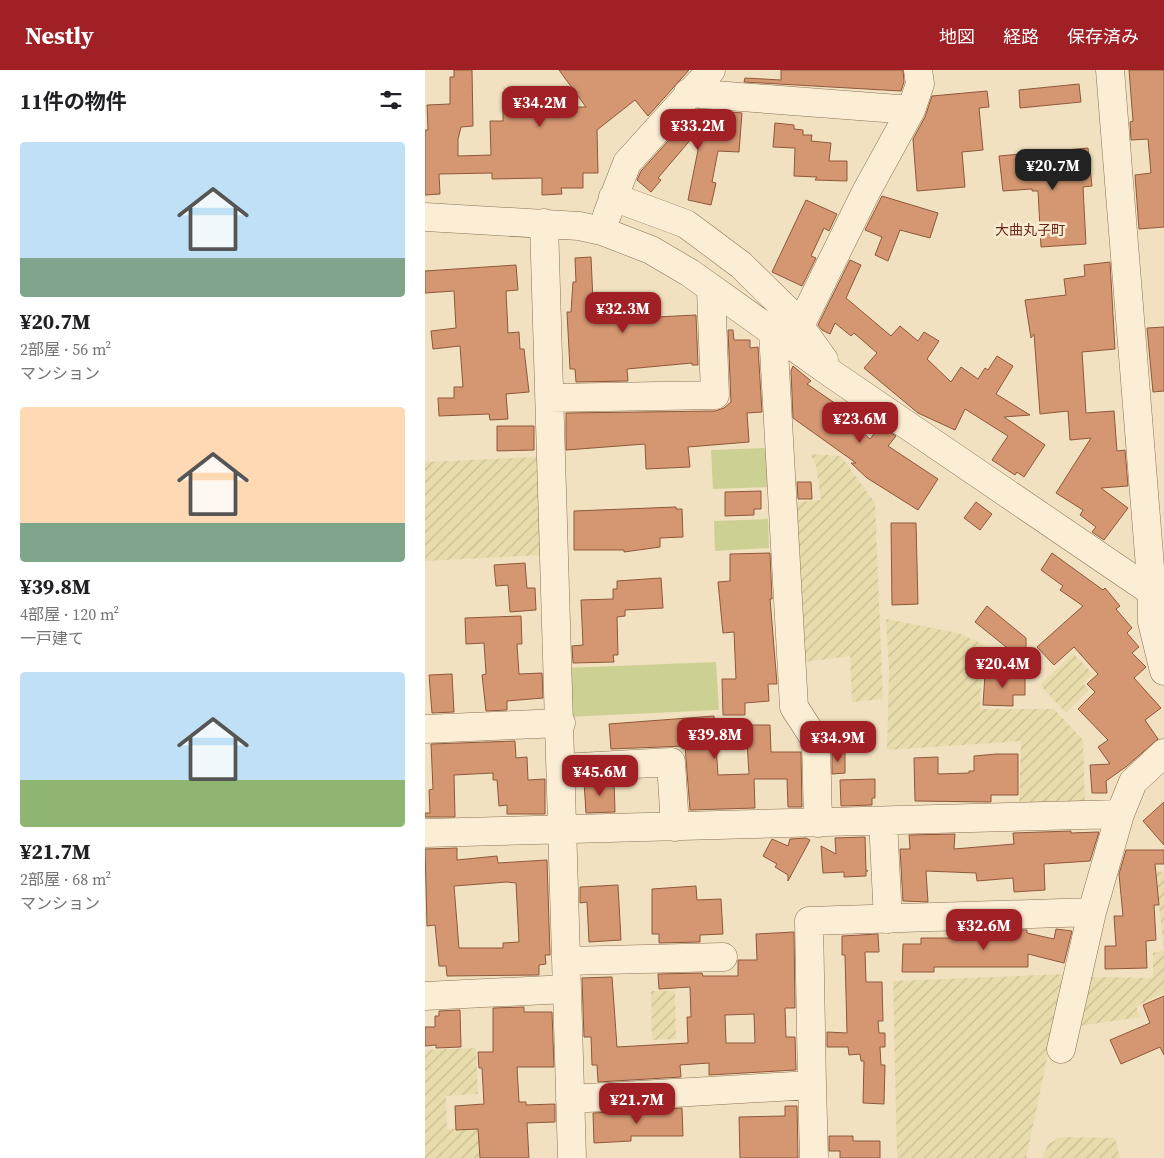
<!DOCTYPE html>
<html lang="ja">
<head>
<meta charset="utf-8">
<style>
	body { margin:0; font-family:"Source Serif 4","Noto Sans JP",serif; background:#f2f2f2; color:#202124; height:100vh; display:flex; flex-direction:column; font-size:19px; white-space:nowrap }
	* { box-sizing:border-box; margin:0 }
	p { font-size:16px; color:#757577 }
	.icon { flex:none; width:28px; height:28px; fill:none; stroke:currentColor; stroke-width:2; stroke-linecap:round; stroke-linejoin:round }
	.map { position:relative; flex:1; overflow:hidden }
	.drawer { display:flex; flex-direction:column; background:#fff; width:425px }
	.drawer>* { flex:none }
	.price { position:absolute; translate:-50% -42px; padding:0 11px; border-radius:10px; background:#a12026; color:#fff; font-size:16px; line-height:32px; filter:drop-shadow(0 1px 2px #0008) }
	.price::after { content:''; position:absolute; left:50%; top:30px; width:15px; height:11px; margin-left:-8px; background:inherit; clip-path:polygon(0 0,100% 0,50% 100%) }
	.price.current { background:#222; color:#fff }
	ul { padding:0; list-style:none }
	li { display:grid; align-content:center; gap:10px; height:265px; padding:0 20px }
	li span { display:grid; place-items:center; height:155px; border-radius:5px; color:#555 }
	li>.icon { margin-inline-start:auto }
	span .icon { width:90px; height:90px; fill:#fffc; stroke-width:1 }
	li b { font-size:21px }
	h2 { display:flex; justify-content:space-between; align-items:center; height:60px; padding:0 20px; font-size:21px }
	header { display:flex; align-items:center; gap:30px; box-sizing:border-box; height:70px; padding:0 25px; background:#a12026; color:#fff }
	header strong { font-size:24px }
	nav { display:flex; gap:28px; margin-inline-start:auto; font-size:18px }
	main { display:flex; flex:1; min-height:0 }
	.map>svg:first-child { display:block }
</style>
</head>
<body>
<header>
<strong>Nestly</strong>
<nav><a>地図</a><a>経路</a><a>保存済み</a></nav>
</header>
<main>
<section class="drawer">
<h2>11件の物件<svg class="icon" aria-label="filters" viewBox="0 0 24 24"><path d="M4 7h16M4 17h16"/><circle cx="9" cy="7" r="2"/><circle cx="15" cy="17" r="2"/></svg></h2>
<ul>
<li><span style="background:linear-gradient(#bfe0f5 75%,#7fa58c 0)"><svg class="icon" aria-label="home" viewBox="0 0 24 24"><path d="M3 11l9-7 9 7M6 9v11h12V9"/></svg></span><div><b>¥20.7M</b><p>2部屋 · 56 m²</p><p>マンション</p></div></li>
<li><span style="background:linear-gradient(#ffd9b3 75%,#7fa58c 0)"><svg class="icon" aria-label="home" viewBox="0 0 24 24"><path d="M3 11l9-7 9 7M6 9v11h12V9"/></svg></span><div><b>¥39.8M</b><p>4部屋 · 120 m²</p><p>一戸建て</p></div></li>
<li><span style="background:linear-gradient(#bfe0f5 70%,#8fb573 0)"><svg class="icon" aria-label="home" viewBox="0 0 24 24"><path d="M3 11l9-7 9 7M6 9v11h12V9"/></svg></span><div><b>¥21.7M</b><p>2部屋 · 68 m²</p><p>マンション</p></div></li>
</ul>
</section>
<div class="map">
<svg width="739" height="1088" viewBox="0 0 739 1088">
	<defs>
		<pattern id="farmland-furrows" width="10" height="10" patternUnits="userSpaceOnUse" patternTransform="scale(1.25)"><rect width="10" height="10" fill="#e8dcac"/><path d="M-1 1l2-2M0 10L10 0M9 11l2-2" fill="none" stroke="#c8bd93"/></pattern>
	</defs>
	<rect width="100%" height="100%" fill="#f2e1c0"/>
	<path fill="url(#farmland-furrows)" d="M 385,384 L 416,386 L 450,433 L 458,629 L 427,632 L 425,586 L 372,593 L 364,433 L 396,430 L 391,395 Z
		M 113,387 L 118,485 L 0,491 L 0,392 Z
		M 461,549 L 533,563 L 552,571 L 592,598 L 557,601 L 555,639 L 629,639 L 658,670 L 660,737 L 594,738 L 596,671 L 462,680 L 464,602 Z
		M 648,583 L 668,604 L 658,613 L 664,620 L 641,643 L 615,615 Z
		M 730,801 L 739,802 L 739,923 L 711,936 L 715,947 L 654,956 L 666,907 L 728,908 L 728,883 L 739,880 Z
		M 640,904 L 601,1088 L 472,1088 L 468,911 Z
		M 226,921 L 250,921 L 251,969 L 227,970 Z
		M 51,978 L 53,1024 L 21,1026 L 22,1059 L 53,1058 L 55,1088 L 0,1088 L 0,980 Z
		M 635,1067 L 690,1068 L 695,1088 L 617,1088 L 623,1075 Z"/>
	<path fill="#ccd193" d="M 341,378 L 343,417 L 288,419 L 286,380 Z
		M 343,449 L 344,478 L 290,481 L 289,451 Z
		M 291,592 L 294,640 L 141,647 L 139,598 Z"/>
	<path fill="#d49772" stroke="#8e583a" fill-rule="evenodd" d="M 29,0 L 47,0 L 48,56 L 36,57 L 33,69 L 33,86 L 66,85 L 65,51 L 78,51 L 78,22 L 95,22 L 95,38 L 161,37 L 134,0 L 264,0 L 223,46 L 210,30 L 172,60 L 173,103 L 158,103 L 158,118 L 136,118 L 137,124 L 117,125 L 117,108 L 67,109 L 67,103 L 14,104 L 15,124 L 0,125 L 0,60 L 3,60 L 2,35 L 25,34 L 25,7 L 29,7 Z
		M 356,0 L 478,0 L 479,12 L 476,21 L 319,12 L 320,8 L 356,10 Z
		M 704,0 L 739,0 L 739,157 L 714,159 L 710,105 L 726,103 L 723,69 L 706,70 L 705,52 L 708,51 Z
		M 654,14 L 656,32 L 595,38 L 594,20 Z
		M 562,21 L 564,37 L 554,38 L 558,80 L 537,82 L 540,117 L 492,121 L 488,69 L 500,47 L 507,26 Z
		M 272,39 L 317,43 L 314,82 L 293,81 L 287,112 L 291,113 L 286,135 L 263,130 L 278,55 L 233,108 L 236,110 L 226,122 L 212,110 L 216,101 Z
		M 350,53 L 369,55 L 369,59 L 378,60 L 378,65 L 387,65 L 386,71 L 406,73 L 404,91 L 422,91 L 422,111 L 390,110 L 392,107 L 369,106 L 370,78 L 348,77 Z
		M 663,78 L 667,116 L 658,117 L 661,174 L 616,177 L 613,121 L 607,121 L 607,119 L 578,121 L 574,86 Z
		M 457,126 L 513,143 L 505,168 L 475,160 L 463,191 L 450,185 L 457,167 L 440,160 Z
		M 381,130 L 412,144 L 404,161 L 399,158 L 386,186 L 391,188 L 377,216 L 347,202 Z
		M 166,187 L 168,231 L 231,228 L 232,247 L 271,245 L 273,295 L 267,295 L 267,293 L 202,299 L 203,311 L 151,312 L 150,299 L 145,299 L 142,242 L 146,242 L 148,212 L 151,212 L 150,188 Z
		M 425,190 L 436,195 L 421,228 L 466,266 L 475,256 L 493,271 L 499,262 L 514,271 L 502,289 L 526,312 L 536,297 L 553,309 L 560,298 L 563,300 L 572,286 L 588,296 L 571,324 L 605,345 L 579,347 L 620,375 L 599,407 L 592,402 L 590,405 L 567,390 L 583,366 L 540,339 L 530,360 L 493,343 L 439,298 L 452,283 L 429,263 L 426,266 L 410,253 L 405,264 L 397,260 L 393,255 Z
		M 685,192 L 690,279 L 657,282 L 661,343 L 689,341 L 692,381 L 700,380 L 703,416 L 676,418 L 703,438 L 679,470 L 667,462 L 671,457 L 655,445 L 658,440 L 631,423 L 666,368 L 645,370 L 643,341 L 615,344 L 609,264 L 606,268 L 600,230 L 641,225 L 639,209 L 660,206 L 659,195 Z
		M 91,195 L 93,220 L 81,221 L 83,263 L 94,262 L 95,279 L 99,279 L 104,322 L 81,324 L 83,349 L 65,350 L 64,344 L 14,346 L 13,328 L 29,328 L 29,317 L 38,317 L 35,276 L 8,279 L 6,261 L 31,258 L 29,221 L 0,223 L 0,201 Z
		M 739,257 L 739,321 L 728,322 L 722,258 Z
		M 303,260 L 308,260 L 309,270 L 325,270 L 325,278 L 333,277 L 337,342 L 322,343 L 324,372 L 263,377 L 265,397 L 221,399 L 220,374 L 141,380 L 141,343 L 290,341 L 299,338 L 306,332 Z
		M 368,296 L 386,311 L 382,314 L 427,345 L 424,350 L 445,369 L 455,356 L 471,366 L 463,376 L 513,409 L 493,440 L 442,408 L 426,393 L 431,393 L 368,348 L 366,301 Z
		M 72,356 L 109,356 L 109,380 L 72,381 Z
		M 372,412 L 386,412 L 387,429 L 373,429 Z
		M 336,421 L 336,439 L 329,439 L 329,445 L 300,446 L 300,422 Z
		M 551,432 L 567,444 L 555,460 L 539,448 Z
		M 251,437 L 251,439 L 257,439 L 258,467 L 235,468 L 235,477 L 199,482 L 199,480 L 149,480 L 149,441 Z
		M 466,453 L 491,453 L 493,534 L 467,535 Z
		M 345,483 L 347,529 L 345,529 L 352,614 L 343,614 L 344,631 L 320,633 L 320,645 L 298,645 L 297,609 L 311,609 L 309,562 L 298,563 L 293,512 L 305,511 L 305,484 Z
		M 627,483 L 678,520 L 680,518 L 695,536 L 691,539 L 707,558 L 702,563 L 714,577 L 707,583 L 721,597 L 709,608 L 736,638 L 720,650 L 733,669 L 702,696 L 681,711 L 682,723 L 667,723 L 665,695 L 685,694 L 673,677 L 683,670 L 653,639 L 670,622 L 662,614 L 673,604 L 649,577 L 629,595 L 612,577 L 658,536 L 635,520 L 638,516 L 616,500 Z
		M 100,493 L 102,518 L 110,518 L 111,540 L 85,542 L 83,515 L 71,516 L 69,495 Z
		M 236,508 L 238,538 L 200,540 L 200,546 L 192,547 L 193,585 L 188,585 L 189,592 L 148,593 L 147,576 L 158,575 L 156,530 L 188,529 L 188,519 L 192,519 L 192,511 Z
		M 562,536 L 601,568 L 601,593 L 550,552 Z
		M 96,546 L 97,574 L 92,574 L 94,604 L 117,603 L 118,628 L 82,631 L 82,640 L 61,641 L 57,605 L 61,604 L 59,573 L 41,574 L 40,548 Z
		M 27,604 L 29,642 L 7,643 L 4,605 Z
		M 560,604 L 600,606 L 600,625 L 588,625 L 588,636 L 558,635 Z
		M 289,646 L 293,705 L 324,704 L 321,655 L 345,655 L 346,682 L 376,682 L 377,737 L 363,737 L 362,709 L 329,709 L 330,738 L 265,740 L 260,676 L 186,679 L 184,654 Z
		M 90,671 L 91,688 L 102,687 L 103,710 L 120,709 L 120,744 L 82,744 L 82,735 L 74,736 L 72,710 L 68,710 L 68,703 L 29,705 L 30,747 L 0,747 L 0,743 L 5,743 L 4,720 L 8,719 L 6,674 Z
		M 407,682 L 420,682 L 420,703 L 407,704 Z
		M 571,684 L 593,684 L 593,725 L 566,725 L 566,732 L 490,731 L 489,688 L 513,687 L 513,704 L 544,703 L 544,701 L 549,701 L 549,686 Z
		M 450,709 L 450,728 L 447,728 L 447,735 L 416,736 L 415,710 Z
		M 189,711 L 190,742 L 161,743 L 159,712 Z
		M 739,732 L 739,775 L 718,751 Z
		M 646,761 L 646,763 L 674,762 L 665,791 L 619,794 L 620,820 L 589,822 L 588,808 L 552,811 L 551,803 L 501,801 L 503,832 L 478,831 L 475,779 L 485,779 L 484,765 L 530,764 L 529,779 L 589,774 L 588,763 Z
		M 440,767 L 441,800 L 443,801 L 441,801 L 441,806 L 419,807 L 419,802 L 398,803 L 396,776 L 411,784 L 410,768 Z
		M 381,768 L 385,770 L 363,811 L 363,805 L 350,797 L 352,794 L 338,786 L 347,769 L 363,776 L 365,769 Z
		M 32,778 L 32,790 L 72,786 L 73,793 L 122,790 L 125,885 L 120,885 L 121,894 L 114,895 L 114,905 L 22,906 L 21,896 L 14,896 L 10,855 L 2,856 L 0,779 ZM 82,812 L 91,813 L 94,872 L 78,873 L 78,878 L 34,878 L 29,816 Z
		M 701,780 L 739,780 L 739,794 L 730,794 L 734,835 L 729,835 L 731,870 L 721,871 L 722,898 L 680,899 L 680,876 L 691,876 L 689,846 L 698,846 L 694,804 Z
		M 193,815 L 196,870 L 164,872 L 162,832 L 155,833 L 155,817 Z
		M 271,816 L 272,830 L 296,829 L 298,864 L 275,865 L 275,872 L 234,873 L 234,864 L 227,864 L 227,819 Z
		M 631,859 L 647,861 L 639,893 L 603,884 L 603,897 L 509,897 L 509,902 L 477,902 L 478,874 L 496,874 L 496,868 L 570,868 L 570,865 L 580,865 L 580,860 L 602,860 L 602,863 L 629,869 Z
		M 369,862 L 370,938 L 360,938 L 361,967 L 370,967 L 371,1000 L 284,1005 L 284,993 L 255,995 L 256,1007 L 173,1012 L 172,995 L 167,995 L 166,967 L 159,967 L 157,908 L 187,907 L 192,977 L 263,973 L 262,947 L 266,947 L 265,917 L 234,919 L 233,904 L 277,903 L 278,906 L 313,906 L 313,890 L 332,890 L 331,864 ZM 329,944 L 330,973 L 301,973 L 300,945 Z
		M 453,864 L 454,882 L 440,882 L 441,912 L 457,912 L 458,951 L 453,951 L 454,963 L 460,963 L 460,977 L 455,977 L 456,995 L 460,995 L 459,1034 L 438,1033 L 439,991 L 436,991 L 435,984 L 424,985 L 423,977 L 402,977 L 402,962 L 422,963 L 420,885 L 417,885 L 417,866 Z
		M 739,926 L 739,985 L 735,977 L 696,994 L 685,970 L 725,953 L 718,935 Z
		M 99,937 L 99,942 L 127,942 L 129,997 L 92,997 L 94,1032 L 101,1032 L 101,1035 L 130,1034 L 130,1052 L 102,1053 L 104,1088 L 55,1088 L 53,1059 L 31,1060 L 30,1036 L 59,1034 L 57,998 L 54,998 L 53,982 L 68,982 L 68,938 Z
		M 35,940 L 36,977 L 11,978 L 11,975 L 0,976 L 0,957 L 10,957 L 10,946 L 14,946 L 14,941 Z
		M 360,1036 L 372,1036 L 373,1088 L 315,1088 L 314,1047 L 360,1046 Z
		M 257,1038 L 258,1066 L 206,1066 L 206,1071 L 169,1073 L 168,1043 Z
		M 404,1066 L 428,1066 L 428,1071 L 455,1071 L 455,1088 L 415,1088 L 415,1081 L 404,1081 Z"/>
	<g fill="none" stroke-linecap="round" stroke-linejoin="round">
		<defs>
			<path id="minor" d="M 685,0 L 727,522 L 727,552 L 739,601
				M 263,23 L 486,40
				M 188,127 L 261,154 L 316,195 L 366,244 L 399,290
				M 182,145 L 202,93 L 286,0
				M 0,147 L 154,156 L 177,161 L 226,180 L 265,203 L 410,306 L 727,522
				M 119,153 L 147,1088
				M 375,256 L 441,122 L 486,40 L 495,14 L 493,0
				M 348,262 L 369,637 L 391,671 L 393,753
				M 125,328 L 290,325 L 286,219
				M 0,659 L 136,653
				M 136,698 L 246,692 L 250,757
				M 458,751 L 463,849
				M 0,763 L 695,744
				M 141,891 L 298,887
				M 0,926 L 142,919
				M 636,979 L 667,842 L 695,744 L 708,712 L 739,683
				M 387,1015 L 384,851 L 667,842
				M 145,1029 L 387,1015 L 389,1088"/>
		</defs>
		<use href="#minor" stroke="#8d7156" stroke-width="29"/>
		<use href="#minor" stroke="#fceed4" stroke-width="28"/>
	</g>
	<g text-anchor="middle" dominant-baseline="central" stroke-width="5" stroke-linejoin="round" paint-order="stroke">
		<g font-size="14" fill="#6b2617" stroke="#f9ebd0">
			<text x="605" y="160">大曲丸子町</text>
		</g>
	</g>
</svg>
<b class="price" style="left:115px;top:58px">¥34.2M</b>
<b class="price" style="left:273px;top:81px">¥33.2M</b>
<b class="price current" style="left:628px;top:121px">¥20.7M</b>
<b class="price" style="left:198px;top:264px">¥32.3M</b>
<b class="price" style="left:435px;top:374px">¥23.6M</b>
<b class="price" style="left:578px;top:619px">¥20.4M</b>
<b class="price" style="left:290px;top:690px">¥39.8M</b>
<b class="price" style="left:413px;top:693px">¥34.9M</b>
<b class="price" style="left:175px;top:727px">¥45.6M</b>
<b class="price" style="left:559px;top:881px">¥32.6M</b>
<b class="price" style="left:212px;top:1055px">¥21.7M</b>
</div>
</main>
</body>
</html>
